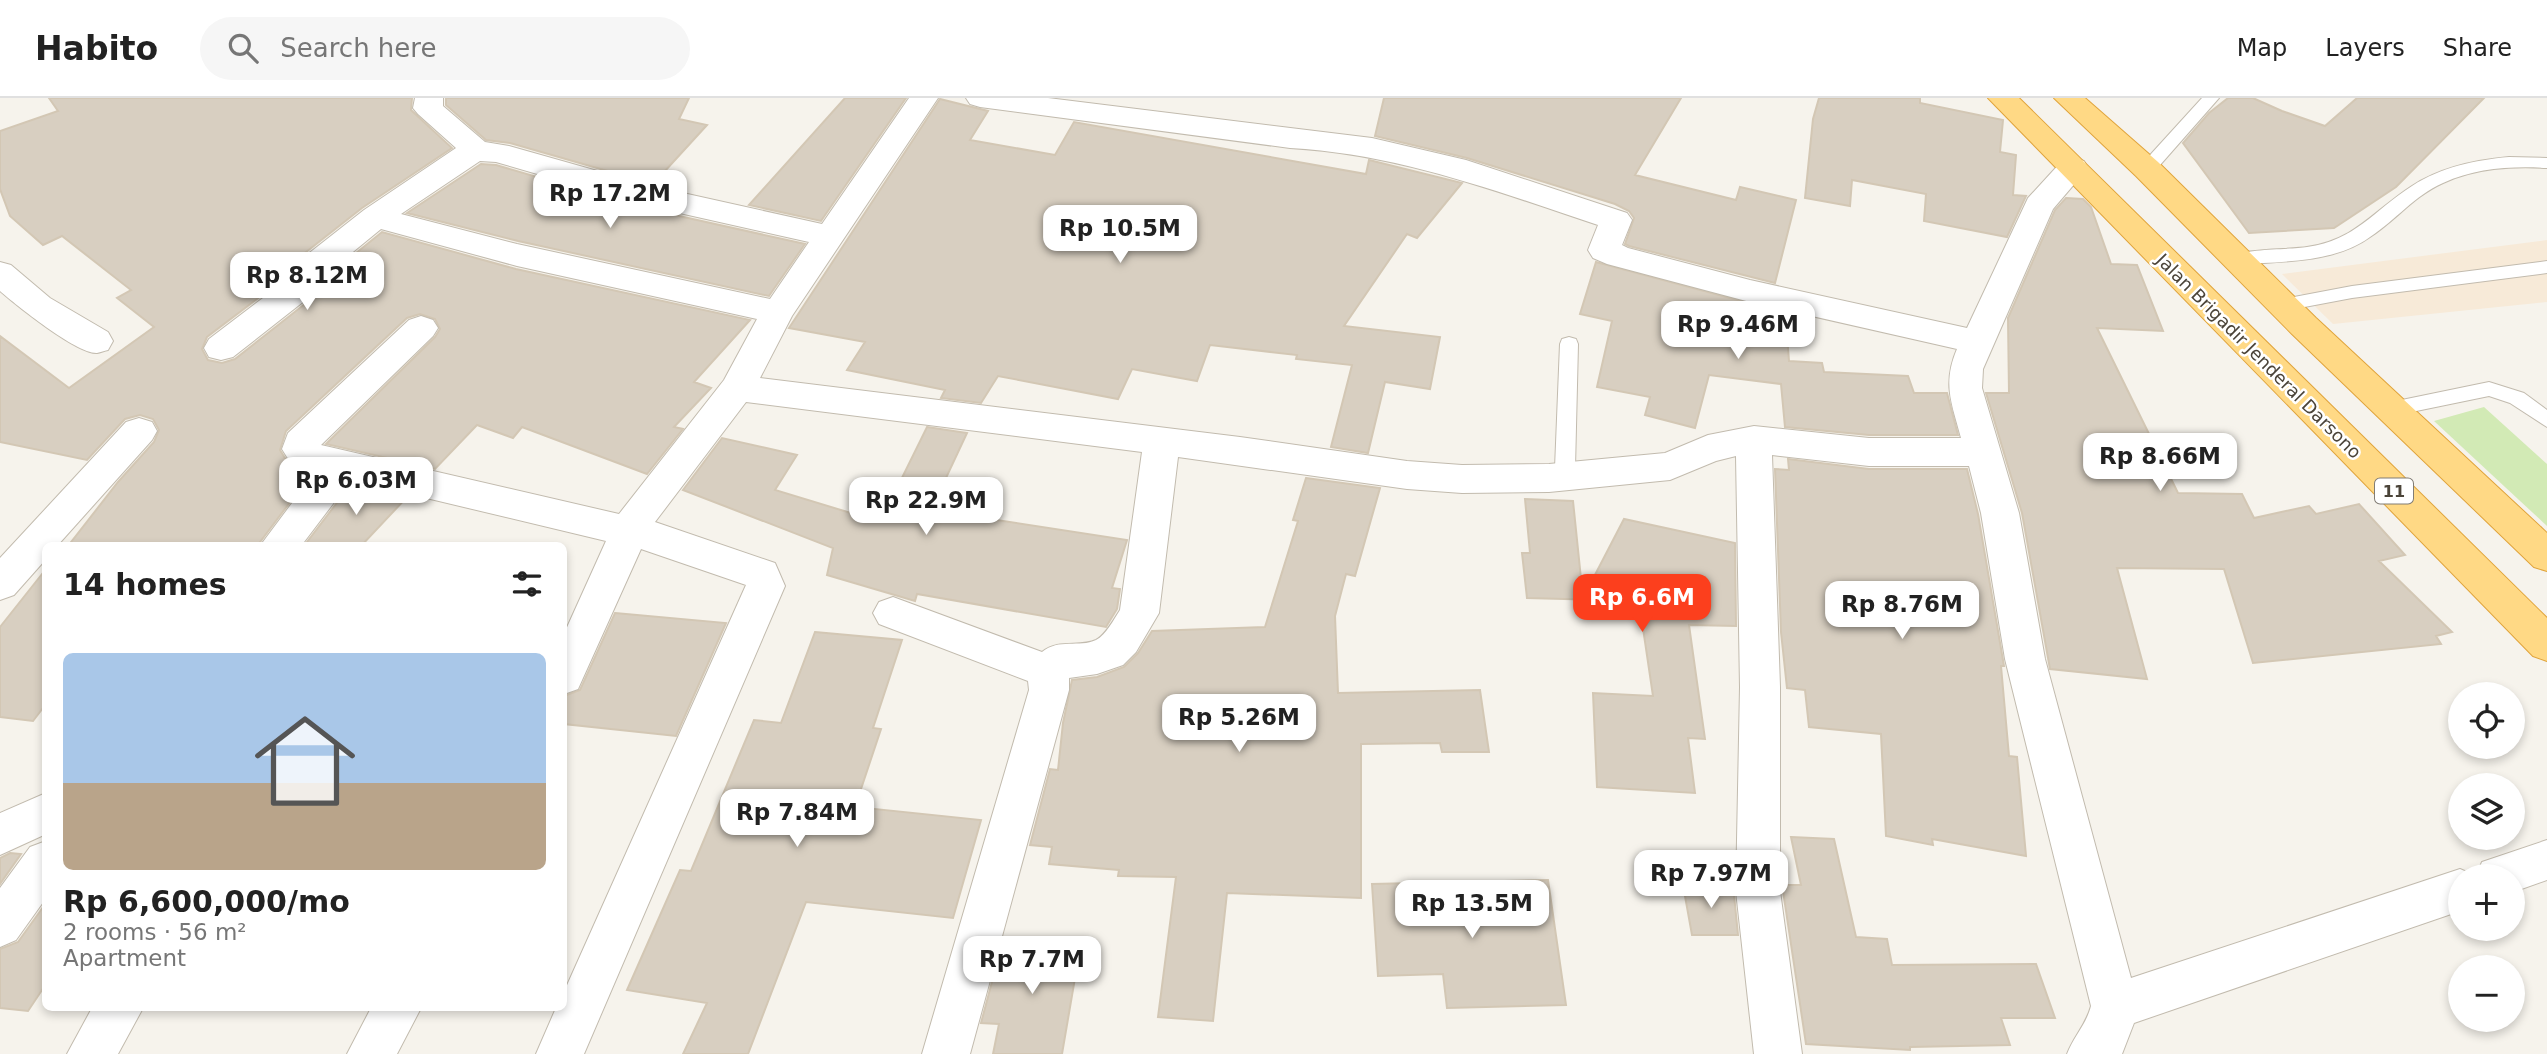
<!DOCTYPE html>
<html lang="en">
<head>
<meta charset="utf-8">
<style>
	body { margin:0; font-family:"DejaVu Sans",sans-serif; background:#f6f6f6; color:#222; height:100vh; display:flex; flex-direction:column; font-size:26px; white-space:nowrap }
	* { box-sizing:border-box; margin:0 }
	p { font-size:23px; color:#767676 }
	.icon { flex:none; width:38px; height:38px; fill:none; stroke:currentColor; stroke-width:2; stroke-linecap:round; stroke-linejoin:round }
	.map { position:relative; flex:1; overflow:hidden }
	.details { position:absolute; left:42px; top:444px; width:525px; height:469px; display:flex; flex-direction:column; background:#fff; border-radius:10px; box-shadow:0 4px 10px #0003 }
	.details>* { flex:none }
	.buttons { position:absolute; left:2448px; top:584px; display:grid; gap:14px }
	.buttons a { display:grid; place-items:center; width:77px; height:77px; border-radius:50%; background:#fff; box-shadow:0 4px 10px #0003; font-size:35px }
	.price { position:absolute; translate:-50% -60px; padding:0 16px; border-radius:14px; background:#fff; color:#222; font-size:23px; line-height:46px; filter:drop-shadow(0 2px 4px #0008) }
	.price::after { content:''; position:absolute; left:50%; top:42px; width:21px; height:16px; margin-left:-10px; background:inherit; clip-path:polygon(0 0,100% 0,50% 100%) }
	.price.on { background:#fc3f1d; color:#fff }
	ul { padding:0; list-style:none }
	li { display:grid; align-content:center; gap:14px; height:371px; padding:0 21px }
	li+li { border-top:2px solid #e0e0e0 }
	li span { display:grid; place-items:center; height:217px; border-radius:10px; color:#555 }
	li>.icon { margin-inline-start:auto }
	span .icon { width:126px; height:126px; fill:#fffc; stroke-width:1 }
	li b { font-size:30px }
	h2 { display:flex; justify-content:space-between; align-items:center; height:84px; padding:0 21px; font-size:30px }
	header { display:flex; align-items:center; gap:42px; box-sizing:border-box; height:98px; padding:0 35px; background:#fff; border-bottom:2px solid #e0e0e0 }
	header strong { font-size:33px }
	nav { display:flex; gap:38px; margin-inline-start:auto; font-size:24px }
	.search { width:490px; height:63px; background:#f6f6f6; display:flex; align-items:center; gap:18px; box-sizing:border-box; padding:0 24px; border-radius:38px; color:#767676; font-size:26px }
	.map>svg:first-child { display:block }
</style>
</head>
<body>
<header>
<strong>Habito</strong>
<div class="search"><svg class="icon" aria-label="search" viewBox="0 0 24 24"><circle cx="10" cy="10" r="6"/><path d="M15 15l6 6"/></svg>Search here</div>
<nav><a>Map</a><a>Layers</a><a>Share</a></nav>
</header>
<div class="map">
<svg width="2547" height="956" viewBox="0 0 2547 956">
	<rect width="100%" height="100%" fill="#f6f3ec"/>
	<path fill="#f7ead8" d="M 2547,142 L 2547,204 L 2333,226 L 2282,176 Z"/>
	<path fill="#d2eab5" d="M 2484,309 L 2547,366 L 2547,428 L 2434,323 Z"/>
	<path fill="#d8cfc1" stroke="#d3c7b4" stroke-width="2" d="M 49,0 L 412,0 L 411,12 L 452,50 L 362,110 L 301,158 L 290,176 L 207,239 L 202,251 L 208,262 L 222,265 L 235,261 L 324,191 L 329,177 L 382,134 L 516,171 L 750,222 L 694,284 L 711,290 L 674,329 L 683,331 L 647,376 L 522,329 L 513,340 L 477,327 L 435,371 L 326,346 L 435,239 L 440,231 L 435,221 L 420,216 L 407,220 L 286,333 L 280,352 L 291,370 L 312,375 L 257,448 L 68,448 L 118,384 L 154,344 L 159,332 L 153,321 L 140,317 L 125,321 L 87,362 L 0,344 L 0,238 L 69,290 L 154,229 L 117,200 L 131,192 L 62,138 L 43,147 L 10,118 L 0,91 L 0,33 L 58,13 Z
		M 446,0 L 689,0 L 679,21 L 707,27 L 653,86 L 510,45 L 486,42 L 446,7 Z
		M 845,0 L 906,0 L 821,123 L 749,107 Z
		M 1384,0 L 1681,0 L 1635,77 L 1736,102 L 1740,89 L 1796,102 L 1775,185 L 1629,148 L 1625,146 L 1634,120 L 1629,113 L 1615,106 L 1467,60 L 1375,38 Z
		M 1819,0 L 1920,0 L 1920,5 L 2003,22 L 2000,54 L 2016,57 L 2013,97 L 2026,98 L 2007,139 L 1924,123 L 1926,96 L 1852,82 L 1850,108 L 1805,100 L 1813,21 Z
		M 2228,0 L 2253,0 L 2282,13 L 2325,28 L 2357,0 L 2484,0 L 2396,89 L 2334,130 L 2249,135 L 2183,45 L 2209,15 Z
		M 940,1 L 988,13 L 970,42 L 1055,57 L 1074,24 L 1366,76 L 1369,62 L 1462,85 L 1417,140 L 1407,136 L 1344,228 L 1440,239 L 1430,291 L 1385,284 L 1368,355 L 1331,349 L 1352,267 L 1296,261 L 1297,257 L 1210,247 L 1197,283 L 1132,271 L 1118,301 L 998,278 L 981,305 L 941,300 L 945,292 L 847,272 L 865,244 L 789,230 Z
		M 481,66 L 496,67 L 643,110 L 805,146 L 769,198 L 518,143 L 407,115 Z
		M 2066,100 L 2083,101 L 2091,109 L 2111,166 L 2137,167 L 2163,233 L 2097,230 L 2178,395 L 2242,396 L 2254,420 L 2309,408 L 2316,416 L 2359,406 L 2405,457 L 2379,463 L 2452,534 L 2436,538 L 2441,546 L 2253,565 L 2224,471 L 2117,470 L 2147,581 L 2050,571 L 2022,415 L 1986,295 L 2009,295 L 2008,220 L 2055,112 Z
		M 1596,164 L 1775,212 L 1775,235 L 1787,237 L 1789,263 L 1822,265 L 1824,274 L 1908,278 L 1914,295 L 1947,295 L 1958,337 L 1869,337 L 1785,329 L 1781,286 L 1709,277 L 1695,330 L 1645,317 L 1650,299 L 1597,289 L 1612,223 L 1580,216 Z
		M 927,329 L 967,335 L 931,412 L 1127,442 L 1112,490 L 1120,491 L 1117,511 L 1106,529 L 917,496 L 915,503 L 827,477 L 833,450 L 683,392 L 722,340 L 797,357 L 775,392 L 864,419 L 886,387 L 897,390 Z
		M 1788,361 L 1869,371 L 1967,371 L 1978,416 L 2004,568 L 2001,568 L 2009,658 L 2017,659 L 2026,758 L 1932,741 L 1933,747 L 1886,738 L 1881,636 L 1809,629 L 1805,592 L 1787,590 L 1781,534 L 1775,371 L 1789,372 Z
		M 1306,380 L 1380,390 L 1355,478 L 1346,476 L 1335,518 L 1338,595 L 1480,592 L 1489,654 L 1442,654 L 1440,645 L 1361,646 L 1361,800 L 1227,795 L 1213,923 L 1158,919 L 1176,779 L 1118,778 L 1119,772 L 1049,766 L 1052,749 L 1030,747 L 1050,671 L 1058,672 L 1063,625 L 1072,582 L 1097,579 L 1124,569 L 1138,555 L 1152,533 L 1265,529 L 1298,423 L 1293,422 Z
		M 352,385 L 408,398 L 361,448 L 304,448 Z
		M 1525,401 L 1573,403 L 1583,500 L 1624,421 L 1735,445 L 1736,528 L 1689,527 L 1705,641 L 1688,640 L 1695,695 L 1597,689 L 1593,595 L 1653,598 L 1639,503 L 1527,500 L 1522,455 L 1530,455 Z
		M 46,471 L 46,606 L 33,623 L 0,619 L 0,529 Z
		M 615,515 L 726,525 L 676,638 L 564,626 L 564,598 L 580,592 Z
		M 815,534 L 902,542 L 873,630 L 881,631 L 855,709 L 981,722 L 953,820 L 806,804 L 748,956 L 683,956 L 707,905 L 627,892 L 680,772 L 691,773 L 754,622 L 781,625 Z
		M 1791,739 L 1834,741 L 1856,839 L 1887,841 L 1892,867 L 2036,866 L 2055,920 L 2001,920 L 2010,947 L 1910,949 L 1910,952 L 1806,946 L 1783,793 L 1783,787 L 1801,787 Z
		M 10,755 L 21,756 L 0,786 L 0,760 Z
		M 1548,782 L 1566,907 L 1447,910 L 1443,876 L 1378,878 L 1372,786 Z
		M 1683,787 L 1733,787 L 1738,837 L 1692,837 Z
		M 46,805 L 46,886 L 28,913 L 0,910 L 0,851 L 18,844 Z
		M 1004,839 L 1081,845 L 1062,956 L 993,956 L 999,926 L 981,925 Z"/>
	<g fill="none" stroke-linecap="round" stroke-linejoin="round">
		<defs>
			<path id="service" d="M 2202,0 L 2219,0 L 2153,75 L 2141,75 L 2139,71 L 2141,67 Z
				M 2509,59 L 2547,60 L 2547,70 C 2511,68 2476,70 2443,85 C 2414,98 2396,122 2370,139 C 2340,161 2299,163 2263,165 C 2252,166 2235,171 2228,161 C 2236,150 2291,152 2307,149 C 2356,142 2373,113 2412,88 C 2441,69 2475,62 2509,59 Z
				M 2547,163 L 2547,175 L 2352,200 L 2283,213 L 2277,211 L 2274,207 L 2277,203 L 2283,201 L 2352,188 Z
				M 1569,239 L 1576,241 L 1578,246 L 1575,370 L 1568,384 L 1561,387 L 1554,384 L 1551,379 L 1555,370 L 1560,246 L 1562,241 Z
				M 2489,284 L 2524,295 L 2547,312 L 2547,329 L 2510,305 L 2489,298 L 2392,318 L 2385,316 L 2382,311 L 2385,306 L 2392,304 Z"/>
			<path id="minor" d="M 415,0 L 443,0 L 443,8 L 485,44 L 509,48 L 647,87 L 822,126 L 909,0 L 938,0 L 792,218 L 760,280 L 1240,339 L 1407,363 L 1462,367 L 1549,366 L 1665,355 L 1708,337 L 1754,328 L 1869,340 L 1961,340 C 1952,306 1942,286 1957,251 L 1750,204 L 1607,166 L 1593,160 L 1588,152 L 1598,127 C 1496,93 1398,56 1290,50 L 980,9 L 970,6 L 966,0 L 1048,0 L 1372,40 L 1466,62 L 1627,115 L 1632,122 L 1622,147 L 1628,150 L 1750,182 L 1967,230 L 2028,100 L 2062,63 L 2073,60 L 2084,63 L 2088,70 L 2053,111 L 1983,271 L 1982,290 L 2019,415 L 2045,561 L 2131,880 L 2460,771 L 2476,778 L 2482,764 L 2547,742 L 2547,782 L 2513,794 L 2513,779 L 2460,779 L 2460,813 L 2134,925 L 2122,956 L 2067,956 C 2074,938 2086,927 2091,908 L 2005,561 L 1981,415 L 1969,368 L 1869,368 L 1772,357 L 1780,589 L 1780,793 L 1802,956 L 1754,956 L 1736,793 L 1740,589 L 1736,358 L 1716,363 L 1670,382 L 1549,394 L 1462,395 L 1407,391 L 1178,359 L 1159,515 L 1136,554 L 1123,567 L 1097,576 L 1069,580 L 1069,592 L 970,956 L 922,956 L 1029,592 L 1028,583 L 879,526 L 873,515 L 879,504 L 893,499 L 1042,554 C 1059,540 1079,550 1096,542 C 1106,537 1114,521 1120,512 L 1142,354 L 746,304 L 655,424 L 775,465 L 785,488 L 584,956 L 536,956 L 556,910 L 564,910 L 564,894 L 746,487 L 641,451 L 578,591 L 564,596 L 564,536 L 606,443 L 351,382 L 301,448 L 260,448 L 316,373 L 292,367 L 282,351 L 288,335 L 409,222 L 421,218 L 433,222 L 438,230 L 433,238 L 321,347 L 619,416 L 724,282 L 757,221 L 517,168 L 381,131 L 326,176 L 326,181 L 322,189 L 233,259 L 221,262 L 209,259 L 204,250 L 209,241 L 292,178 L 303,160 L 364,112 L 456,50 L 418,16 L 413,10 ZM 480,63 L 496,64 L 644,107 L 809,144 L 770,201 L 517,146 L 401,116 Z
				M 0,164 L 11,167 L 50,200 L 108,234 L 113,243 L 108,252 C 104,253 101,254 97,255 C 77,256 16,207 0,193 Z
				M 139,320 L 152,324 L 157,333 L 152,342 L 57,448 L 46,448 L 46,461 L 14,497 L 0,502 L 0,460 L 126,324 Z
				M 46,695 L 46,736 L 0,757 L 0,715 Z
				M 46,743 L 46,800 L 16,842 L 0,849 L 0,790 L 30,749 Z
				M 92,910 L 143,910 L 118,956 L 67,956 Z
				M 371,910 L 421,910 L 397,956 L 347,956 Z"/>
			<path id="trunk" d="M 1988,0 L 2019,0 L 2547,520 L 2547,563 L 2533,558 Z
				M 2054,0 L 2085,0 L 2158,64 L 2316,220 L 2547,435 L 2547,473 L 2534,469 L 2292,236 L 2136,78 Z"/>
		</defs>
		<use href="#service" stroke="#c2bbae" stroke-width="2"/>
		<use href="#minor" stroke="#c2bbae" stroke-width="2"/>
		<use href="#trunk" stroke="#e0a43c" stroke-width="2"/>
		<use href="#service" fill="#fff" fill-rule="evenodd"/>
		<use href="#minor" fill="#fff" fill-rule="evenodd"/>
		<use href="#trunk" fill="#ffd985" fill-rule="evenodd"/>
	</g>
	<g text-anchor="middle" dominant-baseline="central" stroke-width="5" stroke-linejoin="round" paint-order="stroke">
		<rect fill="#fff" stroke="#817c74" stroke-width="2" x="2375" y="380.5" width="38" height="25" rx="5"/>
		<g font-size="16" font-weight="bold" fill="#4b4439">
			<text x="2394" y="393">11</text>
		</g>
		<g font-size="18" fill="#4b4439" stroke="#fff">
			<text transform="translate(2259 258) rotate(45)">Jalan Brigadir Jenderal Darsono</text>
		</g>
	</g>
</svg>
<div class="buttons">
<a><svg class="icon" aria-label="locate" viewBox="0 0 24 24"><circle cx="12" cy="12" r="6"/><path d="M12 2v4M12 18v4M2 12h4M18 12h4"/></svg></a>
<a><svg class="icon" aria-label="layers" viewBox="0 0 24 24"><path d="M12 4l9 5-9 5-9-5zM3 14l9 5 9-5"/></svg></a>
<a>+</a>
<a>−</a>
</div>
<b class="price" style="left:610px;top:132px">Rp 17.2M</b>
<b class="price" style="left:1120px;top:167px">Rp 10.5M</b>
<b class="price" style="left:307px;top:214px">Rp 8.12M</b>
<b class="price" style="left:1738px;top:263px">Rp 9.46M</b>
<b class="price" style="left:2160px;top:395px">Rp 8.66M</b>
<b class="price" style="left:356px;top:419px">Rp 6.03M</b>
<b class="price" style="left:926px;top:439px">Rp 22.9M</b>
<b class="price on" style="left:1642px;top:536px">Rp 6.6M</b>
<b class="price" style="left:1902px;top:543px">Rp 8.76M</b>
<b class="price" style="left:1239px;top:656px">Rp 5.26M</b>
<b class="price" style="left:797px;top:751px">Rp 7.84M</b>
<b class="price" style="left:1711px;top:812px">Rp 7.97M</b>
<b class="price" style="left:1472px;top:842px">Rp 13.5M</b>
<b class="price" style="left:1032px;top:898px">Rp 7.7M</b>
<section class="details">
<h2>14 homes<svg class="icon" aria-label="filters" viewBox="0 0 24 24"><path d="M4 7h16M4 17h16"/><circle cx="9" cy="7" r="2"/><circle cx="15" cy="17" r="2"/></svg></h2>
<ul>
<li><span style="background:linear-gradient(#a9c7e8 60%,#b9a48a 0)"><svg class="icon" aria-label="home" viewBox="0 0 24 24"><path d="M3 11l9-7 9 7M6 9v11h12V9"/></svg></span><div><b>Rp 6,600,000/mo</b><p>2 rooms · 56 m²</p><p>Apartment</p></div></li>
</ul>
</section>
</div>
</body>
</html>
